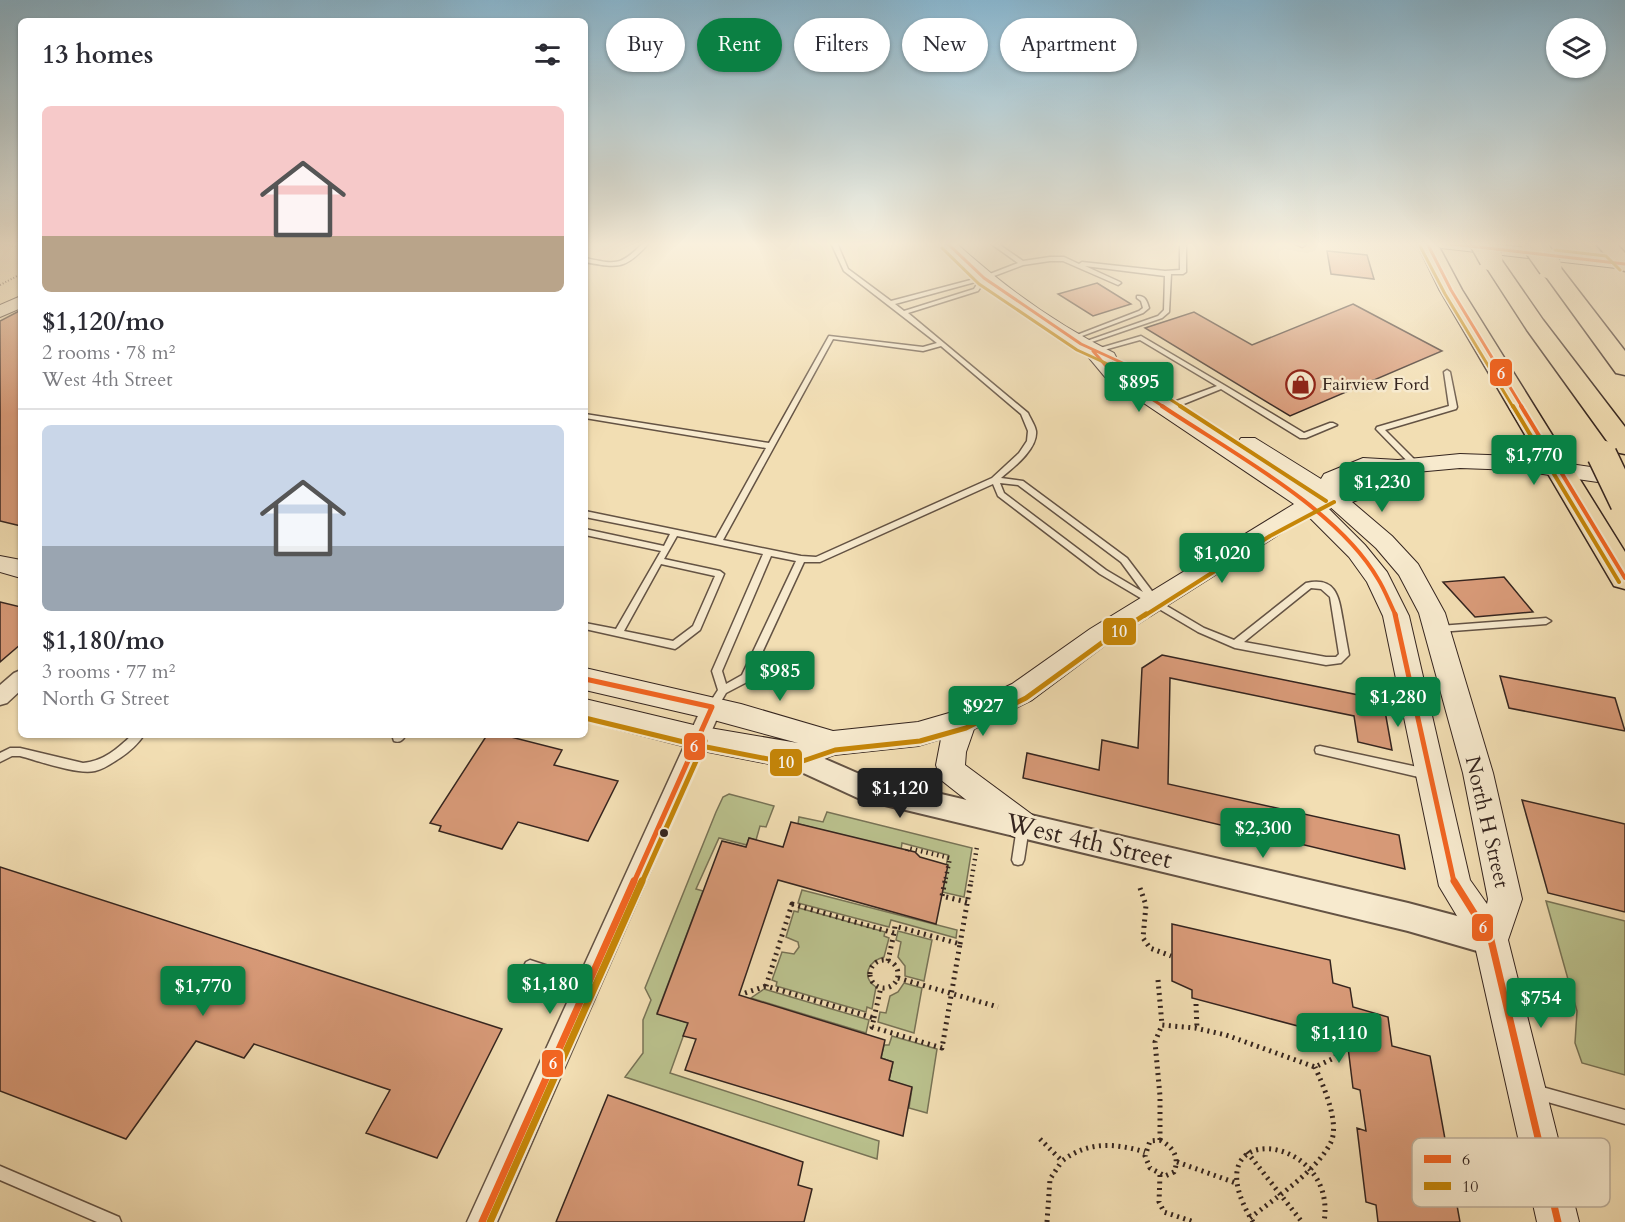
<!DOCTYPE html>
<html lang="en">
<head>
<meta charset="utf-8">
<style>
	body { margin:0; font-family:Cardo,serif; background:#f7f7f7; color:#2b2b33; height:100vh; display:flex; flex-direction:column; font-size:22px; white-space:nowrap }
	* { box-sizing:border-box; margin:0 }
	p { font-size:20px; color:#7c7c81 }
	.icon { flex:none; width:33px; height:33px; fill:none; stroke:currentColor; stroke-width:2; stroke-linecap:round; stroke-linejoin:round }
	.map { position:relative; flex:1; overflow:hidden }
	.drawer { position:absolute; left:18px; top:18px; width:570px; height:720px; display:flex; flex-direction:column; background:#fff; border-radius:9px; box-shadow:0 2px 4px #0004 }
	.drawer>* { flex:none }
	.hud { position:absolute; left:606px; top:18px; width:570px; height:54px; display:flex; gap:12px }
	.controls { position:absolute; left:1546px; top:18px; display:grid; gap:12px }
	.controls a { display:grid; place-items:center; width:60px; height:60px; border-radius:50%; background:#fff; box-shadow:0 2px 4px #0004; font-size:30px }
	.price { position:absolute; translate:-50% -51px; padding:0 14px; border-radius:6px; background:#0b8043; color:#fff; font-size:20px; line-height:39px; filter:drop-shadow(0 2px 3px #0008) }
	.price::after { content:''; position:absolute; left:50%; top:36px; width:18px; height:14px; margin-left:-9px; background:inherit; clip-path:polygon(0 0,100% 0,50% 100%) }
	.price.on { background:#222; color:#fff }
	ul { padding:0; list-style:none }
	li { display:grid; align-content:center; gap:12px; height:318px; padding:0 24px }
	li+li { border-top:2px solid #e1e1e2 }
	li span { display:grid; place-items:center; height:186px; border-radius:9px; color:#555 }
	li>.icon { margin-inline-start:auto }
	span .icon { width:108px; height:108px; fill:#fffc; stroke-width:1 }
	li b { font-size:26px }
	h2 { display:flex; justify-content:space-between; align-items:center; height:72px; padding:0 24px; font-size:26px }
	.tag { padding:0 21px; border-radius:27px; background:#fff; box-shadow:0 2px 4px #0004; font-size:21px; line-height:54px }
	.tag.on { background:#0b8043; color:#fff }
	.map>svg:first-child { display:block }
</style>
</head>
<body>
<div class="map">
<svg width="1625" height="1222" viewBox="0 0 1625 1222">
	<rect width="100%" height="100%" fill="#f2deb3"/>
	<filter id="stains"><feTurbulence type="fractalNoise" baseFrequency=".00333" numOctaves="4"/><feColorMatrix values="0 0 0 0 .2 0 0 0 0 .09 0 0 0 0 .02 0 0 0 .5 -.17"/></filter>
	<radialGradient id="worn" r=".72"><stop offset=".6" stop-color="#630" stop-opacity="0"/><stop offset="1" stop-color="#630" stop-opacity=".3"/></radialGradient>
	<path fill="#bac18d" stroke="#787356" stroke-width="1.5" d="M 729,794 L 774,806 L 766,827 L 760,826 L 756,840 L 749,838 L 747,845 L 719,838 L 696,889 L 703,891 L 657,1013 L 688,1023 L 670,1073 L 879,1141 L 877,1159 L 625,1077 L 643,1053 L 643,1020 L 651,1000 L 645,988 L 716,812 L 723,797 Z
		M 827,812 L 972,848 L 964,897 L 942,892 L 948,855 L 902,843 L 901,850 L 798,824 L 799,817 L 823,822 Z
		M 802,890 L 957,930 L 956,938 L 891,920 L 889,927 L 798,903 Z
		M 1546,901 L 1625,921 L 1625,1075 L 1582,1063 L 1575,1043 L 1577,1011 Z
		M 799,908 L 885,932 L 884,936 L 889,938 L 884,957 C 868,961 861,977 876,987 L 872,1009 L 867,1007 L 866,1012 L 776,986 L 777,982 L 772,980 L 782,952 L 794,954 L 799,947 L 798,942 L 786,937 L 794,911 L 798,912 Z
		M 898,931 L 932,940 L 924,981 L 905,976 L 905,966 L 898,957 L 901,942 L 896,940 Z
		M 904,983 L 922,988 L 914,1033 L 878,1022 L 880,1012 L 886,1013 L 890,996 L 898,992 Z
		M 764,989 L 869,1020 L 866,1033 L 751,998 Z
		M 892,1036 L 937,1049 L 927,1113 L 909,1108 L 912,1088 L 889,1080 L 893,1062 L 881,1058 L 884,1045 L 889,1045 Z"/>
	<path fill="#d89a78" stroke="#35251f" stroke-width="1.5" d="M 1327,251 L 1367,255 L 1374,279 L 1331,274 Z
		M 1097,283 L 1131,304 L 1093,316 L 1058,294 Z
		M 1353,304 L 1442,351 L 1290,416 L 1145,328 L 1194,312 L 1252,345 Z
		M 21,310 L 21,526 L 0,521 L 0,321 Z
		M 1504,577 L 1533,612 L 1475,617 L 1443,582 Z
		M 0,602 L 21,607 L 21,644 L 0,662 Z
		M 1162,655 L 1383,700 L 1392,750 L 1358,742 L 1354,716 L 1170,678 L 1168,784 L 1399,835 L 1405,869 L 1023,778 L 1027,753 L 1099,770 L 1102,740 L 1138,748 L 1142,668 Z
		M 1500,676 L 1615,698 L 1625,731 L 1509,708 Z
		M 487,735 L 503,735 L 562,750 L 554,765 L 618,781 L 588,841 L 518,822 L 502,849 L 439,831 L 441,826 L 430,823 Z
		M 1522,800 L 1625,824 L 1625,912 L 1548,893 Z
		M 791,822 L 915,852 L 920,857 L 948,865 L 936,924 L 778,880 L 739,995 L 885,1040 L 881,1058 L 893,1062 L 889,1080 L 912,1087 L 903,1136 L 685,1070 L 696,1039 L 683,1036 L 688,1023 L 657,1014 L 722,841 L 746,847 L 749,838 L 783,847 Z
		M 0,867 L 260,951 L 502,1029 L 437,1158 L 366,1133 L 390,1090 L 254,1044 L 244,1058 L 196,1041 L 126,1139 L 0,1091 Z
		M 1172,924 L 1330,960 L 1333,983 L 1350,988 L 1353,1007 L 1388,1017 L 1392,1046 L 1430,1056 L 1460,1222 L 1378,1222 L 1376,1205 L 1366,1202 L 1357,1128 L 1366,1131 L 1360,1090 L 1353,1088 L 1347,1039 L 1192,998 L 1192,990 L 1172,981 Z
		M 608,1095 L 803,1162 L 798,1185 L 812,1189 L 804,1222 L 556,1222 Z"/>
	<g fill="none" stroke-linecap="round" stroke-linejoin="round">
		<defs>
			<path id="service" d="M 643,243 L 649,243 C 625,270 618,268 585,262 L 585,258 C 615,264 620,267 643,243 Z
				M 831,243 L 837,243 L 848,269 L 891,301 L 982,277 L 1018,263 L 990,243 L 997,243 L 1023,261 L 1050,257 L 1064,257 L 1079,264 L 1082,262 L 1165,271 L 1180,270 L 1180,243 L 1186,243 L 1186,272 L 1183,274 L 1171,274 L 1169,312 L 1162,318 L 1083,345 L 1078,344 L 1158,316 L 1164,310 L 1165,276 L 1085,266 L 1120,282 L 1121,283 L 1118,285 L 1063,261 L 1050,261 L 1023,265 L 986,279 L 978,291 L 908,313 L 1028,413 C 1030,418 1035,425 1036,431 C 1038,449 1013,468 1001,478 L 1023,481 L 1127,558 L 1155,595 L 1156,597 L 1155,599 L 1204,628 L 1234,640 L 1306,583 C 1337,576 1339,598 1343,621 C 1345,633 1347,644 1349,655 L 1341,663 L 1326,665 L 1235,648 L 1198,632 L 1100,574 L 998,496 L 993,484 L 820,562 L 804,562 L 749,681 L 726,693 L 716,710 L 712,711 L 708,710 L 707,707 L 718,690 L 712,671 L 763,554 L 677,536 L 664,559 L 720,571 L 724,574 L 700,630 L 678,647 L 675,649 L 585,629 L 585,623 L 616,629 L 661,551 L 585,535 L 585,529 L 664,546 L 670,534 L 585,517 L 585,511 L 716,538 L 766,448 L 585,418 L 585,414 L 769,443 L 829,336 L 923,347 L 937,343 L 844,271 ZM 979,281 L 974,289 L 904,311 L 895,304 ZM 833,339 L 923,351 L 941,346 L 1021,414 L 1028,431 L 1027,441 L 1019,453 L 992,478 L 816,557 L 801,556 L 723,540 ZM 1000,483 L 1018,485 L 1121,562 L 1143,592 L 1106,570 L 1004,493 ZM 771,556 L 796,561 L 742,675 L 726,684 L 722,671 ZM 661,564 L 715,576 L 693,626 L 673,641 L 624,631 ZM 1311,588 L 1321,589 L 1330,597 L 1339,654 L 1336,657 L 1326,657 L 1244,642 Z
				M 1293,243 L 1302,243 L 1305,245 L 1302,247 Z
				M 1137,296 C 1145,295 1147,301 1149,308 L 1143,313 L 1074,339 L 1069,338 L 1139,311 L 1143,308 L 1141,301 L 1137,298 Z
				M 1141,336 L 1224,385 L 1304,433 L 1330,423 L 1333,423 L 1337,425 L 1306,438 L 1300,438 L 1221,389 L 1169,410 L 1163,410 L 1163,406 L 1217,386 L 1140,340 L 1093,353 L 1090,351 Z
				M 1447,370 L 1450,372 L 1457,407 L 1456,409 L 1385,430 L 1419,464 L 1418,466 L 1412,466 L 1376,429 L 1377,427 L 1449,406 L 1444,372 Z
				M 1546,618 L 1551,621 L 1546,624 L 1439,632 L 1436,631 L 1434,629 L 1436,627 L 1439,626 Z
				M 132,735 L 144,735 C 138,744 129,752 120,758 C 112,763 104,769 95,771 C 77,775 39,761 20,756 L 12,756 L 0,762 L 0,753 L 10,748 L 20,748 L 83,763 C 104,761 117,749 132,735 Z
				M 394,735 L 406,735 C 403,740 400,743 394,741 L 393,738 Z
				M 1320,746 L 1427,769 L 1431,771 L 1432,774 L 1431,777 L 1427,779 L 1320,754 L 1316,753 L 1315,750 L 1316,747 Z
				M 1023,822 L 1027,824 L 1029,827 L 1024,860 L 1022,864 L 1018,865 L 1014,864 L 1012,860 L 1017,827 L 1019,824 Z
				M 530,960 L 591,980 L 593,984 L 591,988 L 587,990 L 526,970 L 524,966 L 526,962 Z
				M 1535,1085 L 1625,1110 L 1625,1124 L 1530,1097 L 1528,1092 L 1530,1087 Z
				M 0,1166 L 119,1217 L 121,1222 L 97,1222 L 0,1180 Z"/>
			<path id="minor" d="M 21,670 L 21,690 L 7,703 L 0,705 L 0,685 L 14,673 Z
				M 712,699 L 719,701 L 722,707 L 497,1222 L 467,1222 L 702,707 L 705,701 Z"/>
			<path id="tertiary" d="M 795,746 L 864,776 L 1408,903 L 1491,925 L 1502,929 L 1506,940 L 1502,951 L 1491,955 L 1408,931 L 860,799 L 786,765 L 782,757 L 786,749 Z"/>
			<path id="secondary" d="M 939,243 L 956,243 C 1003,286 1057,325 1114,353 L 1116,357 L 1112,361 L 1119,369 L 1312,495 L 1241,446 L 1238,442 L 1241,438 L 1255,438 L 1321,479 L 1324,474 L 1363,458 L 1398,460 L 1460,454 L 1516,456 L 1625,472 L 1625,486 L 1516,470 L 1460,468 L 1405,473 L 1397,486 L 1352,502 L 1392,536 L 1418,564 L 1445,613 L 1493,773 L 1522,899 L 1508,940 L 1579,1222 L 1537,1222 L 1475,946 L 1439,886 L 1383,616 L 1367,582 L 1349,557 L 1308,516 L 1108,643 L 1032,700 L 974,729 L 966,752 L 965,765 L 1034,816 L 1039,826 L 1034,836 L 1023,840 L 1012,836 L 941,780 L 936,765 L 941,739 L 918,746 L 834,755 L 795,769 L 698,750 L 585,721 L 585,699 L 698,726 L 798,743 L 710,719 L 585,690 L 585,668 L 741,704 L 833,731 L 918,722 L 956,711 L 1012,684 L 1090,629 L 1294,504 L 1105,377 L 1085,353 L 978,282 ZM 1366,472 L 1383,473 L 1352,488 L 1342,488 L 1343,483 ZM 1328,505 L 1376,548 L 1399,575 L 1419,613 L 1463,773 L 1488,899 L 1487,904 L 1470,880 L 1409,616 L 1387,572 L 1365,545 L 1326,506 Z
				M 1433,243 L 1484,243 L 1625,259 L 1625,269 L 1441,248 Z
				M 21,296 L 21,308 L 0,317 L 0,305 Z
				M 0,556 L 21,560 L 21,578 L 0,572 Z"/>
			<path id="motorway" d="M 1417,243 L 1437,243 L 1462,290 L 1625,552 L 1625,589 L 1614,586 L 1440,290 Z
				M 1595,243 L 1616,243 L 1625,253 L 1625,271 L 1618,269 Z
				M 1491,253 L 1498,255 L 1543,320 L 1625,427 L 1625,454 L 1615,452 L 1527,330 L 1481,259 L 1484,255 Z
				M 1550,261 L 1557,263 L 1625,351 L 1625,375 L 1616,373 L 1539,267 L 1543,263 Z"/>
		</defs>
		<use href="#service" stroke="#645344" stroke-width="3"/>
		<use href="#minor" stroke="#645344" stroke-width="3"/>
		<use href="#tertiary" stroke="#645344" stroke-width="4"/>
		<use href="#secondary" stroke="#35251f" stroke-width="2"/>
		<use href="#motorway" stroke="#35251f" stroke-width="3"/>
		<path stroke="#35251f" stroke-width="2" stroke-dasharray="1 2" stroke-linecap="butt" d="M 0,244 L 21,247
			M 0,285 L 21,274"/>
		<path stroke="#35251f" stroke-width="4.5" stroke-dasharray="1.5 4" stroke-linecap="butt" d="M 907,851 L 908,848 L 950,858 L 945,882
			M 971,882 L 977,847"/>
		<path stroke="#35251f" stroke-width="5" stroke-dasharray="2 4.5" stroke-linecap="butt" d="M 945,881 L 942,896 L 967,902
			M 1140,888 L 1146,905 L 1143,938 L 1150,948 L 1171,956
			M 792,904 L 894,933 L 895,926 L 960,944 L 942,1048 L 872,1027 L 874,1018 L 766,986 Z
			M 960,944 L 971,881
			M870 974a14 14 0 1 1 28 0a14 14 0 1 1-28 0Z
			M 888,961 L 894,933
			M 898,978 L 998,1007
			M 1158,980 L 1162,1025 L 1195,1028 L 1226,1035 L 1315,1067 L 1334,1058 L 1339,1052 L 1336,1034
			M 745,993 L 766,986
			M 1196,1004 L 1197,1028
			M 874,1018 L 881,987
			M 1040,1139 L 1062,1161 C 1088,1141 1115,1143 1145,1152
			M 1160,1140 L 1160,1096 L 1155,1042 L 1162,1025
			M 1160,1140 C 1173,1147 1180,1157 1174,1172 L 1165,1176 L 1150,1168 L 1145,1156 L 1150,1141 Z
			M 1247,1152 L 1302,1222
			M 1177,1162 L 1236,1183
			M 1160,1175 L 1159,1202 L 1164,1212 L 1194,1222
			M 1250,1218 C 1275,1198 1317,1171 1331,1142 C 1340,1123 1323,1085 1315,1067
			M 1047,1222 L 1050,1179 L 1062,1161
			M 1253,1222 C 1188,1116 1339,1133 1324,1222"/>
		<use href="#service" fill="#f7eace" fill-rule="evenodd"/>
		<use href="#minor" fill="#f7eace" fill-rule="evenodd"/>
		<use href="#tertiary" fill="#f7eace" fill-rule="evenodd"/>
		<use href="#secondary" fill="#f7eace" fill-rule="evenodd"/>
		<use href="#motorway" fill="#f2deb3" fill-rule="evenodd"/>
		<defs>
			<path id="motorway-bridge-far1" d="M 1482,243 L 1491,259
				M 1533,243 L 1550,267"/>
			<path id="motorway-bridge" d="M 1602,455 L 1625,503"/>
		</defs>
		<use href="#motorway-bridge-far1" stroke="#35251f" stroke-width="26" stroke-linecap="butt"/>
		<use href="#motorway-bridge" stroke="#35251f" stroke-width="32" stroke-linecap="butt"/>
		<use href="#motorway-bridge-far1" stroke="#f2deb3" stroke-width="23"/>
		<use href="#motorway-bridge" stroke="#f2deb3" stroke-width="29"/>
		<defs>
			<path id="bus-1-far3" d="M 947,243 L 984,278 L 1081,344 L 1140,371
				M 1427,243 L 1451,290 L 1522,407
				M 1443,243 L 1625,264
				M 1093,351 L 1112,373 L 1164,407"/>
			<path id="bus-1-far2" d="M 1162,406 C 1229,451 1337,508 1378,579 C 1385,590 1390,604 1396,616
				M 1521,406 L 1625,578"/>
			<path id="bus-1-far1" d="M 1395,614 L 1454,882
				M 585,679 L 712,707 L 634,882"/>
			<path id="bus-1" d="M 1454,881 L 1491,940 L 1558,1222
				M 482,1222 L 634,881"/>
			<path id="bus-2-far3" d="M 1420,246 L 1445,294 L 1513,407
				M 942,248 L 979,284 L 1077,350 L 1134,376 L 1182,407
				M 1555,250 L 1606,256 L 1620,270"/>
			<path id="bus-2-far2" d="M 1180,406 L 1326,501
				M 1513,406 L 1619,582
				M 1144,616 L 1270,536 L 1334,502"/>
			<path id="bus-2-far1" d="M 585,718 L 696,745 L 794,764 L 835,750 L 920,741 L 966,728 L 1026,698 L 1103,642 L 1146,614
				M 642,882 L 705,741"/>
			<path id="bus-2" d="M 490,1222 L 642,881"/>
		</defs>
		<use href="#bus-1-far3" stroke="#f7eace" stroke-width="6"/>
		<use href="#bus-1-far2" stroke="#f7eace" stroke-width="8"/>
		<use href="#bus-1-far1" stroke="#f7eace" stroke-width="10"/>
		<use href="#bus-1" stroke="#f7eace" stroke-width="11"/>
		<use href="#bus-2-far3" stroke="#f7eace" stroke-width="6"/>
		<use href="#bus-2-far2" stroke="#f7eace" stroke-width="8"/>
		<use href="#bus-2-far1" stroke="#f7eace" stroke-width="10"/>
		<use href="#bus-2" stroke="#f7eace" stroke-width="11"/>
		<use href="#bus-1-far3" stroke="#f26522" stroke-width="3"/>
		<use href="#bus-1-far2" stroke="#f26522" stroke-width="4"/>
		<use href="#bus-1-far1" stroke="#f26522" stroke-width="5"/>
		<use href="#bus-1" stroke="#f26522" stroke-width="7"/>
		<use href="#bus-2-far3" stroke="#c68608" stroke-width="3"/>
		<use href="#bus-2-far2" stroke="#c68608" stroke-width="4"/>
		<use href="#bus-2-far1" stroke="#c68608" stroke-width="5"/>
		<use href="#bus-2" stroke="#c68608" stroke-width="7"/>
	</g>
	<linearGradient id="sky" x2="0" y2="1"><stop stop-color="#89b7d0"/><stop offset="0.59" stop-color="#f9f0dd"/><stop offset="1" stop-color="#f9f0dd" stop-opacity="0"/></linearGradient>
	<rect width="1625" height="414" fill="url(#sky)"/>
	<defs>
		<symbol id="shop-ring" viewBox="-11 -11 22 22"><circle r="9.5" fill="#f7eace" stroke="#8f2418" stroke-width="1.5"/><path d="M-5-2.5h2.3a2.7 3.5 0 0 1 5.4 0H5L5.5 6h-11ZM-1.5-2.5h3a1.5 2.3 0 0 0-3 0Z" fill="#8f2418"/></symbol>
	</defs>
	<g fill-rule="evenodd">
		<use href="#shop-ring" x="1284" y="368" width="33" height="33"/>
	</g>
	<circle fill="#35251f" stroke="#f7eace" stroke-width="2" cx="664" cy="833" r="5"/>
	<g text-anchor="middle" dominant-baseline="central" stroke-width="5" stroke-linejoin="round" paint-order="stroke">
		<g font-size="18" fill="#35251f" stroke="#f7eace" text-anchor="start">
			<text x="1322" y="384">Fairview Ford</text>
		</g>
		<g font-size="21" fill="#35251f" stroke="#f7eace">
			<text transform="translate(1487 822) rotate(77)">North H Street</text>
		</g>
		<g font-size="26" fill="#35251f" stroke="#f7eace">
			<text transform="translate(1089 841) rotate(13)">West 4th Street</text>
		</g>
	</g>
	<rect x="1412" y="1138" width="198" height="69" rx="9" fill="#f7eace" stroke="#bdaf9a" stroke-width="1.5"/>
	<rect x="1424" y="1155" width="27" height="8" fill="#f26522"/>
	<rect x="1424" y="1182" width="27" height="8" fill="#c68608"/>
	<g font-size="16" fill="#35251f">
		<text x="1462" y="1165">6</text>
		<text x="1462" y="1192">10</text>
	</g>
	<g stroke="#f7eace" stroke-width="2">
		<rect x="1489" y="358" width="24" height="29" rx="6" fill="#f26522"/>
		<rect x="1102" y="617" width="35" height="29" rx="6" fill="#c68608"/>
		<rect x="683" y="732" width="23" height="29" rx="6" fill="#f26522"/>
		<rect x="769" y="748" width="34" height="29" rx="6" fill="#c68608"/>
		<rect x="1471" y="913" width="23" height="29" rx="6" fill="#f26522"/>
		<rect x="541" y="1049" width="23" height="29" rx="6" fill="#f26522"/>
	</g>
	<g font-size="16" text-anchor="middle" font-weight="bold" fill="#fff">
		<text x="1501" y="379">6</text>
		<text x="1119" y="637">10</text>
		<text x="694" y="752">6</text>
		<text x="786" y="768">10</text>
		<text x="1483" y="933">6</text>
		<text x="553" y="1069">6</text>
	</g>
	<rect width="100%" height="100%" filter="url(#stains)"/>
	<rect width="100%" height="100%" fill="url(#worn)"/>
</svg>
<div class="controls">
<a><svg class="icon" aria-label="layers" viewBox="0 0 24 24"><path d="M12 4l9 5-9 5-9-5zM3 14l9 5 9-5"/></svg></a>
</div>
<b class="price" style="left:1139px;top:413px">$895</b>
<b class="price" style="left:1534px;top:486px">$1,770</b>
<b class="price" style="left:1382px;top:513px">$1,230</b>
<b class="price" style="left:1222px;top:584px">$1,020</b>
<b class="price" style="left:780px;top:702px">$985</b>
<b class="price" style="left:1398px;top:728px">$1,280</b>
<b class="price" style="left:983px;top:737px">$927</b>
<b class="price on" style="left:900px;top:819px">$1,120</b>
<b class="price" style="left:1263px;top:859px">$2,300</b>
<b class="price" style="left:550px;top:1015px">$1,180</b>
<b class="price" style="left:203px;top:1017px">$1,770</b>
<b class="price" style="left:1541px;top:1029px">$754</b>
<b class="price" style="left:1339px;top:1064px">$1,110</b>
<div class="hud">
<a class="tag">Buy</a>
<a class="tag on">Rent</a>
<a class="tag">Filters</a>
<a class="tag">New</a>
<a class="tag">Apartment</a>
</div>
<section class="drawer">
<h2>13 homes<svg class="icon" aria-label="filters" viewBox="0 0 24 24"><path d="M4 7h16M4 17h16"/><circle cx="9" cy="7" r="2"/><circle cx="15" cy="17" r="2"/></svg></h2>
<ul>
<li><span style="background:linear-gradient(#f6c9c9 70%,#b9a48a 0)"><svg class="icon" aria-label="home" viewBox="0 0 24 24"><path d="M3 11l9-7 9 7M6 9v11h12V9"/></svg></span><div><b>$1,120/mo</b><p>2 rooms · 78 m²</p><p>West 4th Street</p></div></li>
<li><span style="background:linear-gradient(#c9d6e8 65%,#9aa5b1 0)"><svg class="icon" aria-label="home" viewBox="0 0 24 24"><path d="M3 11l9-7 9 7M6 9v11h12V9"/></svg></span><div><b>$1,180/mo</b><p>3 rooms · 77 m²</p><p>North G Street</p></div></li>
</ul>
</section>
</div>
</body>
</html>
